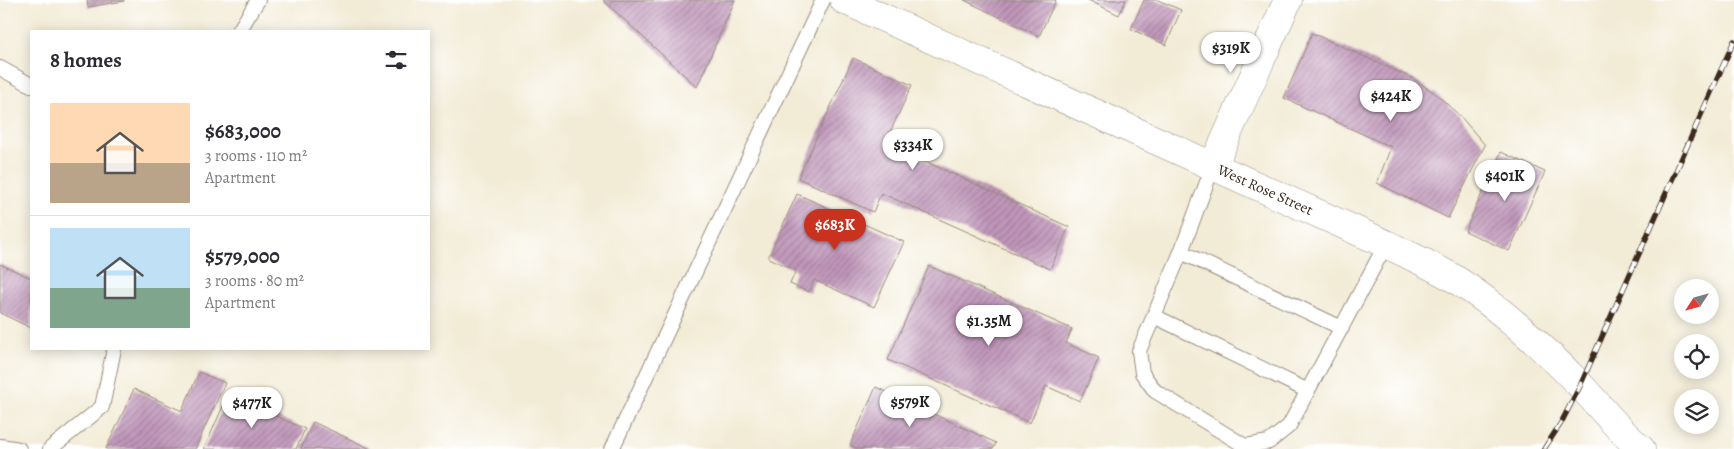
<!DOCTYPE html>
<html lang="en">
<head>
<meta charset="utf-8">
<style>
	body { margin:0; font-family:Alegreya,serif; background:#f7f7f7; color:#2b2b33; height:100vh; display:flex; flex-direction:column; font-size:19px; white-space:nowrap }
	* { box-sizing:border-box; margin:0 }
	p { font-size:16px; color:#7c7c81 }
	.icon { flex:none; width:28px; height:28px; fill:none; stroke:currentColor; stroke-width:2; stroke-linecap:round; stroke-linejoin:round }
	.map { position:relative; flex:1; overflow:hidden }
	.panel { position:absolute; left:30px; top:30px; width:400px; height:320px; display:flex; flex-direction:column; background:#fff; border-radius:0px; box-shadow:0 2px 12px #0003 }
	.panel>* { flex:none }
	.needle { width:32px; rotate:234deg }
	.fabs { position:absolute; left:1674px; top:279px; display:grid; gap:10px }
	.fabs a { display:grid; place-items:center; width:45px; height:45px; border-radius:50%; background:#fff; box-shadow:0 2px 12px #0003; font-size:25px }
	.price { position:absolute; translate:-50% -42px; padding:0 11px; border-radius:18px; background:#fff; color:#222; font-size:16px; line-height:32px; filter:drop-shadow(0 1px 2px #0008) }
	.price::after { content:''; position:absolute; left:50%; top:30px; width:15px; height:11px; margin-left:-8px; background:inherit; clip-path:polygon(0 0,100% 0,50% 100%) }
	.price.current { background:#c8321e; color:#fff }
	ul { padding:0; list-style:none }
	li { display:flex; align-items:center; gap:15px; height:125px; padding:0 20px }
	li+li { border-top:1px solid #e1e1e2 }
	li span { display:grid; place-items:center; flex:none; width:140px; height:100px; border-radius:0px; color:#555 }
	li>.icon { margin-inline-start:auto }
	span .icon { width:60px; height:60px; fill:#fffc; stroke-width:1 }
	li b { font-size:21px }
	h2 { display:flex; justify-content:space-between; align-items:center; height:60px; padding:0 20px; font-size:21px }
	.map>svg:first-child { display:block }
</style>
</head>
<body>
<div class="map">
<svg width="1734" height="449" viewBox="0 0 1734 449">
	<defs>
		<pattern id="building-hatch" width="6" height="6" patternUnits="userSpaceOnUse" patternTransform="scale(1.25)"><rect width="6" height="6" fill="#c096ba"/><path d="M-1 1l2-2M0 6l6-6M5 7l2-2" fill="none" stroke="#9d7b97"/></pattern>
	</defs>
	<rect width="100%" height="100%" fill="#fff"/>
	<filter id="ink" filterUnits="userSpaceOnUse"><feTurbulence type="fractalNoise" baseFrequency=".02" numOctaves="2"/><feDisplacementMap in="SourceGraphic" scale="10" xChannelSelector="R" yChannelSelector="G"/><feConvolveMatrix kernelMatrix="1 2 1 2 8 2 1 2 1" color-interpolation-filters="sRGB"/></filter>
	<filter id="wash" filterUnits="userSpaceOnUse"><feTurbulence type="fractalNoise" baseFrequency=".0096" numOctaves="4" result="noise"/><feDisplacementMap in="SourceGraphic" scale="20" xChannelSelector="R" yChannelSelector="G"/><feGaussianBlur stdDeviation="1.12" result="paint"/><feColorMatrix in="noise" values="0 0 0 0 0 0 0 0 0 0 0 0 0 0 0 0 0 1.4 0 .05"/><feComposite in="paint" operator="in"/></filter>
	<g filter="url(#wash)">
		<rect width="100%" height="100%" fill="#f2ebd5"/>
		<g id="blocks">
			<path fill="url(#building-hatch)" d="M 87,0 L 124,0 L 124,1 L 88,7 Z
				M 603,0 L 735,0 L 697,87 Z
				M 964,0 L 1056,0 L 1039,36 Z
				M 1088,0 L 1126,0 L 1119,15 Z
				M 1144,0 L 1158,0 L 1181,10 L 1166,45 L 1131,29 Z
				M 1312,33 L 1414,79 L 1436,94 L 1460,116 L 1485,145 L 1448,218 L 1377,183 L 1391,147 L 1284,98 Z
				M 853,58 L 912,85 L 885,143 L 1069,227 L 1050,269 L 881,193 L 873,212 L 798,178 Z
				M 1501,152 L 1545,172 L 1509,251 L 1465,231 Z
				M 797,194 L 904,242 L 874,307 L 814,280 L 809,292 L 790,284 L 796,270 L 768,258 Z
				M 0,264 L 31,278 L 31,328 L 0,313 Z
				M 929,266 L 1072,329 L 1066,343 L 1099,358 L 1080,401 L 1046,386 L 1030,423 L 888,360 Z
				M 199,372 L 225,383 L 195,449 L 106,449 L 134,389 L 182,411 Z
				M 876,387 L 996,443 L 993,449 L 858,449 L 850,445 Z
				M 228,395 L 305,429 L 296,449 L 204,449 Z
				M 313,422 L 371,449 L 301,449 Z"/>
		</g>
	</g>
	<g filter="url(#ink)">
		<use href="#blocks" fill-opacity="0" stroke="#968a7a" stroke-width="1"/>
		<g fill="none" stroke-linecap="round" stroke-linejoin="round">
			<defs>
				<path id="service" d="M 239,31 L 258,0
					M 0,68 L 31,85
					M 1213,166 L 1181,252 L 1139,351 L 1142,373 L 1155,391 L 1245,446 L 1269,442 L 1289,426 L 1386,244
					M 1181,252 L 1342,328
					M 1154,316 L 1308,391
					M 0,446 L 19,449
					M 50,449 L 102,407 L 114,349
					M 612,449 L 823,0"/>
				<path id="minor" d="M 1213,166 L 1288,0"/>
				<g id="primary">
					<path id="s1" d="M 844,0 L 1386,244 C 1409,255 1433,266 1455,279 C 1501,308 1542,346 1580,385 C 1600,406 1618,430 1641,449"/>
				</g>
			</defs>
			<use href="#service" stroke="#968a7a" stroke-width="16"/>
			<use href="#minor" stroke="#968a7a" stroke-width="29"/>
			<use href="#primary" stroke="#968a7a" stroke-width="29"/>
			<use href="#service" stroke="#fff" stroke-width="14"/>
			<use href="#minor" stroke="#fff" stroke-width="28"/>
			<use href="#primary" stroke="#fff" stroke-width="28"/>
			<defs>
				<path id="rail" d="M 1544,449 L 1561,423 L 1580,386 L 1734,41"/>
			</defs>
			<use href="#rail" stroke="#3b2a1e" stroke-width="5.5"/>
			<use href="#rail" stroke="#fff" stroke-width="4" stroke-dasharray="11" stroke-linecap="butt"/>
		</g>
	</g>
	<g text-anchor="middle" dominant-baseline="central" stroke-width="4" stroke-linejoin="round" paint-order="stroke">
		<g font-size="15" fill="#3b2a1e" stroke="#fff">
			<text stroke="none"><textPath href="#s1" startOffset="462">West Rose Street</textPath></text>
		</g>
	</g>
</svg>
<div class="fabs">
<a><svg class="needle" viewBox="-14 -14 28 28"><path d="M0-13l5 13h-10z" fill="#e53935"/><path d="M0 13l5-13h-10z" fill="#7c7c81"/></svg></a>
<a><svg class="icon" aria-label="locate" viewBox="0 0 24 24"><circle cx="12" cy="12" r="6"/><path d="M12 2v4M12 18v4M2 12h4M18 12h4"/></svg></a>
<a><svg class="icon" aria-label="layers" viewBox="0 0 24 24"><path d="M12 4l9 5-9 5-9-5zM3 14l9 5 9-5"/></svg></a>
</div>
<b class="price" style="left:1231px;top:74px">$319K</b>
<b class="price" style="left:1391px;top:122px">$424K</b>
<b class="price" style="left:913px;top:171px">$334K</b>
<b class="price" style="left:1505px;top:202px">$401K</b>
<b class="price current" style="left:835px;top:251px">$683K</b>
<b class="price" style="left:989px;top:347px">$1.35M</b>
<b class="price" style="left:910px;top:428px">$579K</b>
<b class="price" style="left:252px;top:429px">$477K</b>
<section class="panel">
<h2>8 homes<svg class="icon" aria-label="filters" viewBox="0 0 24 24"><path d="M4 7h16M4 17h16"/><circle cx="9" cy="7" r="2"/><circle cx="15" cy="17" r="2"/></svg></h2>
<ul>
<li><span style="background:linear-gradient(#ffd9b3 60%,#b9a48a 0)"><svg class="icon" aria-label="home" viewBox="0 0 24 24"><path d="M3 11l9-7 9 7M6 9v11h12V9"/></svg></span><div><b>$683,000</b><p>3 rooms · 110 m²</p><p>Apartment</p></div></li>
<li><span style="background:linear-gradient(#bfe0f5 60%,#7fa58c 0)"><svg class="icon" aria-label="home" viewBox="0 0 24 24"><path d="M3 11l9-7 9 7M6 9v11h12V9"/></svg></span><div><b>$579,000</b><p>3 rooms · 80 m²</p><p>Apartment</p></div></li>
</ul>
</section>
</div>
</body>
</html>
